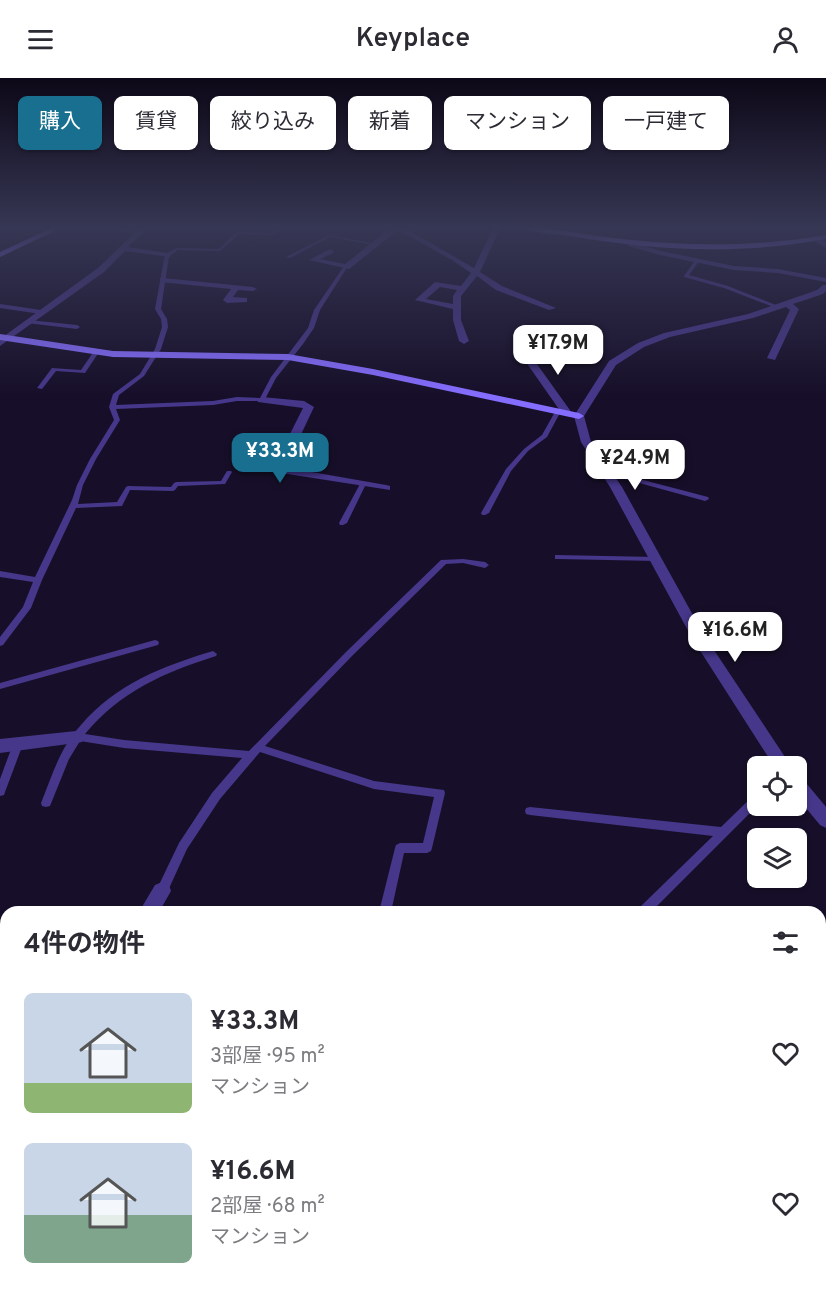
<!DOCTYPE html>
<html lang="ja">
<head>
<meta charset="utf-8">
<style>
	body { margin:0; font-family:Overpass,"Noto Sans JP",sans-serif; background:#f2f2f3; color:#2b2b33; height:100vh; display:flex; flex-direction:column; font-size:22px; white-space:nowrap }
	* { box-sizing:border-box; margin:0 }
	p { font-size:20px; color:#7c7c81 }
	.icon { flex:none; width:33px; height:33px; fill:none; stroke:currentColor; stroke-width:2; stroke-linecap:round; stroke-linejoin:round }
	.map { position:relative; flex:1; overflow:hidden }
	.panel { position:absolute; left:0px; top:828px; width:826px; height:384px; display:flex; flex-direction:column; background:#fff; border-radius:18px 18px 0 0; box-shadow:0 2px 4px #0004 }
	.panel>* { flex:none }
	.banner { position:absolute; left:18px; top:18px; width:790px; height:54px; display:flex; gap:12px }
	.tools { position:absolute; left:747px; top:678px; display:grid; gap:12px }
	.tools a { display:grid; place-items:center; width:60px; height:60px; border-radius:9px; background:#fff; box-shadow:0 2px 4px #0004; font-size:30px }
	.price { position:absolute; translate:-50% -51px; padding:0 14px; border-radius:12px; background:#fff; color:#222; font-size:20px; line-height:39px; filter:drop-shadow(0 2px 3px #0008) }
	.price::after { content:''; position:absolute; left:50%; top:36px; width:18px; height:14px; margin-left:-9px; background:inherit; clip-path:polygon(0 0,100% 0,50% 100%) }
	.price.selected { background:#196f8f; color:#fff }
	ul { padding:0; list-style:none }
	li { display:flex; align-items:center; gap:18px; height:150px; padding:0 24px }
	li span { display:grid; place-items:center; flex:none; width:168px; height:120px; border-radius:9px; color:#555 }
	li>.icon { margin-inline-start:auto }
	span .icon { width:72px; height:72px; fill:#fffc; stroke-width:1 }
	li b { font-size:26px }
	h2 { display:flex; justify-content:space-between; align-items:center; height:72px; padding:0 24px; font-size:26px }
	.chip { padding:0 21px; border-radius:9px; background:#fff; box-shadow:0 2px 4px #0004; font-size:21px; line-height:54px }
	.chip.selected { background:#196f8f; color:#fff }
	header { display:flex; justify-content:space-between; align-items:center; height:78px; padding:0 24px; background:#fff; font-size:27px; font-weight:600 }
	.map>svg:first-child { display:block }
</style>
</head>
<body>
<header><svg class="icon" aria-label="menu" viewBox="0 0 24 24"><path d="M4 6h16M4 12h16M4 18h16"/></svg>Keyplace<svg class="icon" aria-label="person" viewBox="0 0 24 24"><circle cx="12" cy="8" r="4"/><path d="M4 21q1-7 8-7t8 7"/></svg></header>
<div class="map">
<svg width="826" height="1212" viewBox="0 0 826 1212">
	<rect width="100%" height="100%" fill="#170f29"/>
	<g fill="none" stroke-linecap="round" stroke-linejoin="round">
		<path fill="#46378a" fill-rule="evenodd" d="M 291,148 L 297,148 L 271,157 L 239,156 L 220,173 L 178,172 L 169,178 L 161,231 L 167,241 L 168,249 L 161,271 L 144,298 L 119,317 L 116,327 L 213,323 L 237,319 L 260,320 L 271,299 L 308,250 L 314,232 L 344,188 L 348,188 L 320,232 L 314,250 L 303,266 L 276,300 L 264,323 L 237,323 L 213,327 L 116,331 L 120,342 L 96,381 L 83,407 L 78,426 L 117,424 L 126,409 L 128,408 L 171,409 L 174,405 L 176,404 L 221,403 L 227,393 L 231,393 L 232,394 L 225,406 L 178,408 L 175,412 L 173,413 L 130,412 L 122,428 L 76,430 L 42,502 L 31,530 L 3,567 L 0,568 L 0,559 L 23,529 L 33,504 L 0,499 L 0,493 L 35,499 L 72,422 L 77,407 L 90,381 L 114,342 L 109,329 L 113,316 L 140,296 L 155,271 L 162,249 L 161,241 L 155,231 L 165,176 L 177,170 L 219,171 L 236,154 L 271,155 Z
			M 91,149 L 138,153 L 140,154 L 138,155 L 89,151 Z
			M 329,157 L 376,166 L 374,167 L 330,159 L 290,180 L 286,179 Z
			M 696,181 L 700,182 L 689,197 L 728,208 L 781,229 L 776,230 L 724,210 L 684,199 L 684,198 Z
			M 0,226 L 41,232 L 44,234 L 41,236 L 0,230 Z
			M 29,242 L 77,247 L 80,249 L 77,251 L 27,245 L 27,243 Z
			M 94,273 L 99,274 L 85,295 L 56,293 L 42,311 L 37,310 L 52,290 L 81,292 Z
			M 556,332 L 561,333 L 547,359 L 528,373 L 511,393 L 489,435 L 485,437 L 482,437 L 481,435 L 506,391 L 524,371 L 542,357 Z
			M 605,392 L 708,419 L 709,421 L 705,423 L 603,395 L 603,393 Z
			M 363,404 L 366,406 L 347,445 L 343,447 L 340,447 L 339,445 L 360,406 Z
			M 555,477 L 656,479 L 660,481 L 656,483 L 558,481 L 555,481 Z
			M 463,481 L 485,484 L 489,487 L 485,490 L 463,485 L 446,486 L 352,578 L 265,668 L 374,703 L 444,712 L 445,715 L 432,770 L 431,773 L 427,775 L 404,775 L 391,834 L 379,834 L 395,770 L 396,767 L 400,765 L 423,765 L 434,719 L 374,711 L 260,674 L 220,721 L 187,771 L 166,817 L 162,818 L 158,817 L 156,813 L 179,765 L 212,715 L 242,680 L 124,670 L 80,663 L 69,681 L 50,728 L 46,729 L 42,728 L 41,725 C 50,703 58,677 72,658 C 74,654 78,651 81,647 C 116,606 163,588 213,573 L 217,576 L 216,578 C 163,595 121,613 85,656 L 124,662 L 249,673 L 346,574 L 441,482 Z
			M 155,562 L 158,563 L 159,565 L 158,567 L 0,611 L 0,605 Z
			M 18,662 L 21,663 L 23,666 L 5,714 L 4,717 L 0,718 L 0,701 L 13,666 L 15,663 Z
			M 758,716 L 758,727 L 651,834 L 637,834 L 639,830 L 713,758 L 530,737 L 526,736 L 525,733 L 526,730 L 530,729 L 721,749 L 754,717 Z
			M 0,1142 L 6,1144 L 6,1158 L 0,1156 Z
			M 154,1206 L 170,1206 L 168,1212 L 152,1212 Z"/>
		<path fill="#46378a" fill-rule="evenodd" d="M 142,148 L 150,148 L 128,169 L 167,175 L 171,177 L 170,179 L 125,173 L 104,194 L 0,268 L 0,261 L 98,190 Z
			M 393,148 L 401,148 L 474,190 L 494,148 L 501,148 L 480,194 L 502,208 L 556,230 L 549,232 L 496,212 L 477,198 L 461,218 L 461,242 L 469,263 L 464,266 L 459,263 L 453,242 L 453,231 L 415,222 L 435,204 L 461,208 L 471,195 L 452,182 L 398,152 L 349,191 L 309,182 L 330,171 L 334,173 L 333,175 L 320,181 L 345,186 ZM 440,209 L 457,212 L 453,218 L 453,226 L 426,221 Z
			M 813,158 L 819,158 L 826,164 L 826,170 L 813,162 Z
			M 631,164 L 661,173 L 734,188 L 778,191 L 826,200 L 826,204 L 778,195 L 734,192 L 660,177 L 628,168 Z
			M 163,200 L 253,209 L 257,211 L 253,213 L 238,212 L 233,219 L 247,220 L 247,224 L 227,225 L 223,222 L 231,211 L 160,204 L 160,200 Z
			M 823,207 L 826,207 L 826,213 L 823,216 L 793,226 L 799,231 L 775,282 L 767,280 L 790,232 L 786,229 L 753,240 L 670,259 L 644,269 L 616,287 L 584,338 L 591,364 L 622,409 L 704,557 L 791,688 L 774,688 L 692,560 L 610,409 L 581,364 L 574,338 L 609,283 L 638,265 L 664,255 L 748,236 L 817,212 Z
			M 523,275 L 529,275 L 572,335 L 571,337 L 563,337 L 521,277 Z
			M 262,319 L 304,323 L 314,329 L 287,386 L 289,390 L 386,407 L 390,408 L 390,412 L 281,395 L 275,386 L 303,330 L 258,324 L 257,322 Z
			M 76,653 L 82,654 L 84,659 L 82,664 L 76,665 L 0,675 L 0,661 Z
			M 796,698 L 802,700 L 826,729 L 826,750 L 820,747 L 796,718 Z
			M 162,804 L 169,807 L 171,813 L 159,834 L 139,834 L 155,807 Z
			M 6,1005 L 6,1033 L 0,1035 L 0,1007 Z
			M 271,1206 L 297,1206 L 296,1212 L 270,1212 Z
			M 378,1206 L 407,1206 L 404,1212 L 375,1212 Z"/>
		<path fill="#856dff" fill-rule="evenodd" d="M 56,148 L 65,148 L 0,179 L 0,174 Z
			M 520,148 L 535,148 C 636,166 724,174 826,157 L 826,161 C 738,177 657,173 570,158 C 555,156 533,155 520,148 Z
			M 0,256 L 113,273 L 288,276 L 373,291 L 579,335 L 584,338 L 579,341 L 373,297 L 288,282 L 113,279 L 0,262 Z"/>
	</g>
	<linearGradient id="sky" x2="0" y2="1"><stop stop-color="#0d0817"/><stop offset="0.47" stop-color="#363754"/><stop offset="1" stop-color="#363754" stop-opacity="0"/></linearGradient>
	<rect width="826" height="318" fill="url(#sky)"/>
</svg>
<div class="tools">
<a><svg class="icon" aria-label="locate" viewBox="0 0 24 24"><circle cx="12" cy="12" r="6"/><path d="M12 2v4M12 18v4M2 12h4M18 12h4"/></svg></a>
<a><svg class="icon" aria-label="layers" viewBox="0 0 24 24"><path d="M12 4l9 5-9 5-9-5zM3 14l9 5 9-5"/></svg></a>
</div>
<b class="price" style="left:558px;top:298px">¥17.9M</b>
<b class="price selected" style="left:280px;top:406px">¥33.3M</b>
<b class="price" style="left:635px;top:413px">¥24.9M</b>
<b class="price" style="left:735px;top:585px">¥16.6M</b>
<div class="banner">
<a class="chip selected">購入</a>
<a class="chip">賃貸</a>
<a class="chip">絞り込み</a>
<a class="chip">新着</a>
<a class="chip">マンション</a>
<a class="chip">一戸建て</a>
</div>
<section class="panel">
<h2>4件の物件<svg class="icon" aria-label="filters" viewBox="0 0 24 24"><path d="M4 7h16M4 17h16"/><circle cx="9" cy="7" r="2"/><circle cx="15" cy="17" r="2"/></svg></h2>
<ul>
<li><span style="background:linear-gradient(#c9d6e8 75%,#8fb573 0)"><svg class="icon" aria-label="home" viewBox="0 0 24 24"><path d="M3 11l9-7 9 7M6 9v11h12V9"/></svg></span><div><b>¥33.3M</b><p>3部屋 · 95 m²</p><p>マンション</p></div><svg class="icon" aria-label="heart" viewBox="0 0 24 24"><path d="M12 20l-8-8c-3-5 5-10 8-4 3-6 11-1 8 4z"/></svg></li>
<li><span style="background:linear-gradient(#c9d6e8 60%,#7fa58c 0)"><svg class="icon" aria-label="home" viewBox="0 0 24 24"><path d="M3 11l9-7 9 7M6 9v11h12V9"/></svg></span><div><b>¥16.6M</b><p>2部屋 · 68 m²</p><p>マンション</p></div><svg class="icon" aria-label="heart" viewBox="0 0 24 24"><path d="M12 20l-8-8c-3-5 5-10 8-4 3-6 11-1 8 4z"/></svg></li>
</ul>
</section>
</div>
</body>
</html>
